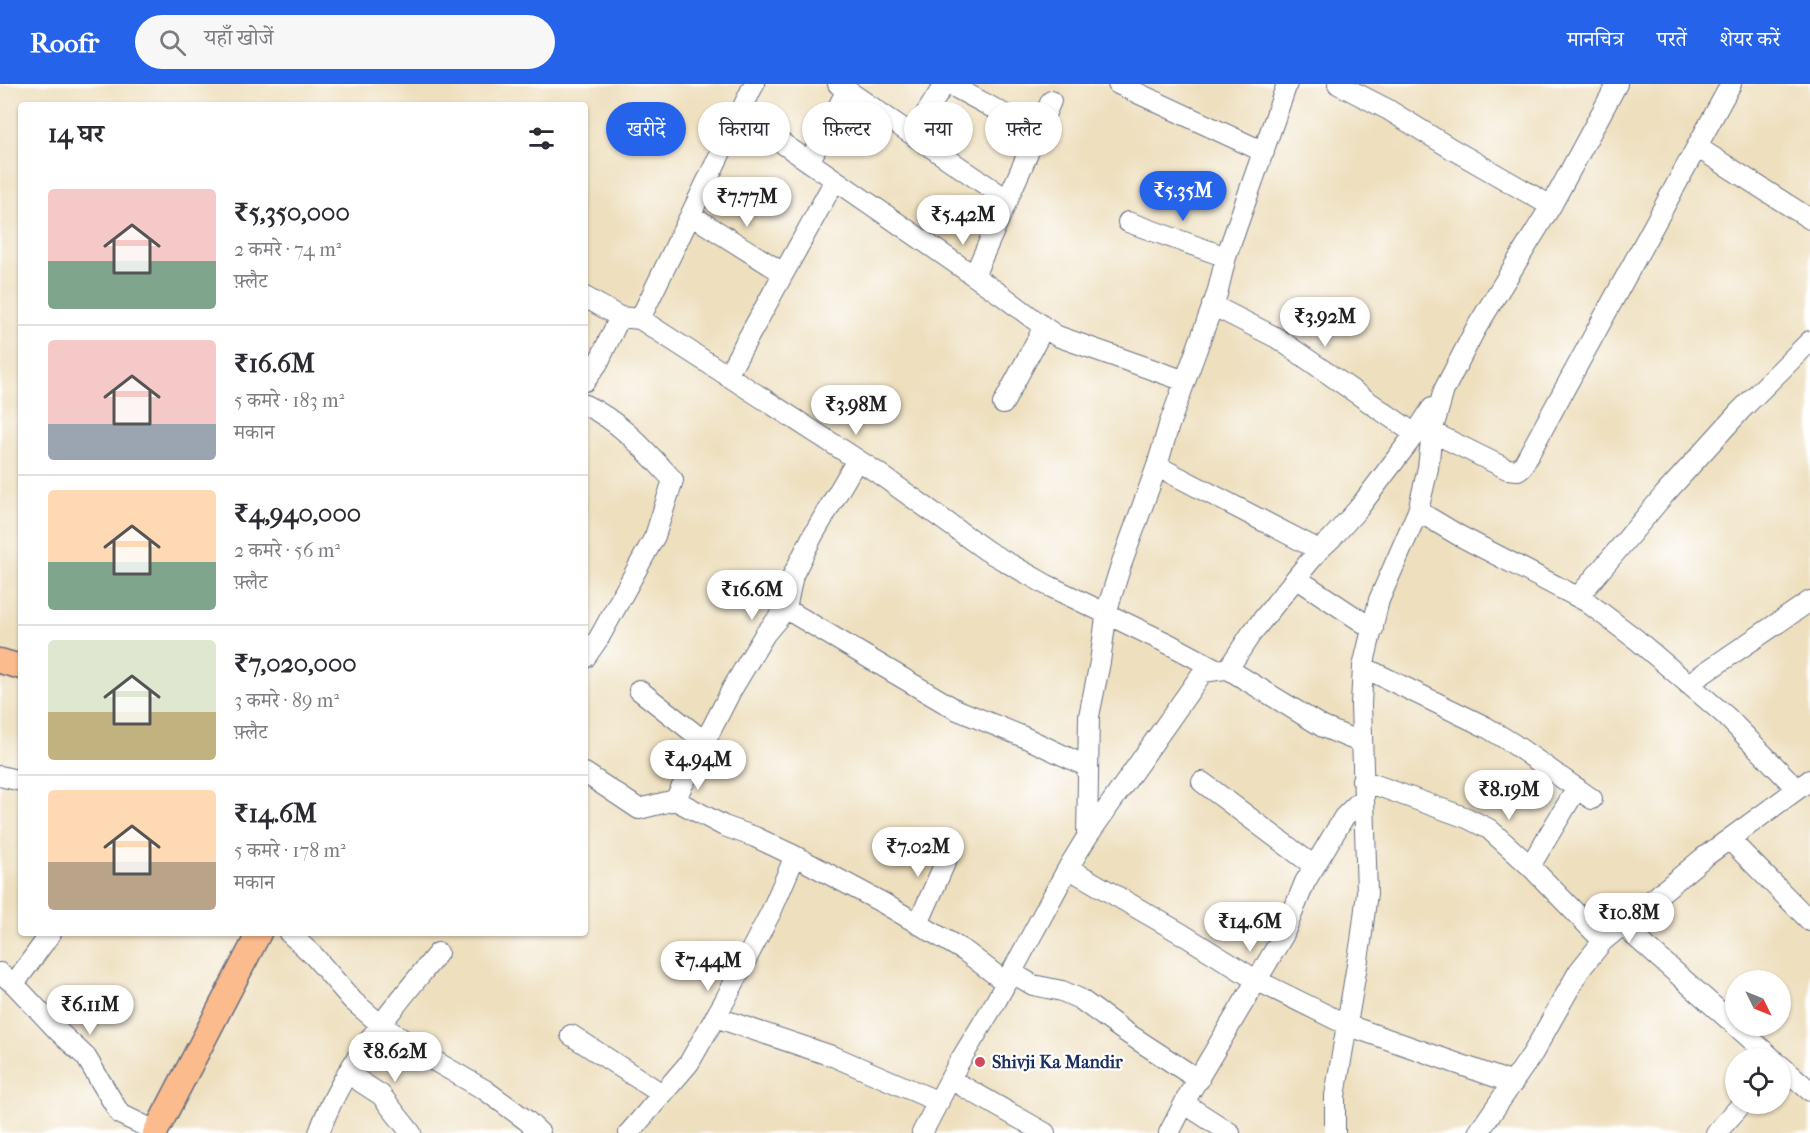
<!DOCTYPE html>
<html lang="hi">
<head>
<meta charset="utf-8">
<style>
	body { margin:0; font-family:"IM FELL French Canon","Noto Serif Devanagari",serif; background:#f7f7f7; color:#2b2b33; height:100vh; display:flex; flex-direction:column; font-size:22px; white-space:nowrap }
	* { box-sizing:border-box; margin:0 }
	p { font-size:20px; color:#7c7c81 }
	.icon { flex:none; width:33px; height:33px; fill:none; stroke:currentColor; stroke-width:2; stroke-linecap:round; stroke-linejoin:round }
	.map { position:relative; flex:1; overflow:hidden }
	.details { position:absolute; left:18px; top:18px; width:570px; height:834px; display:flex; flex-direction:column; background:#fff; border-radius:6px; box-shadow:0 2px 4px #0004 }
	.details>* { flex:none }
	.top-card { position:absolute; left:606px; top:18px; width:570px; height:54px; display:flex; gap:12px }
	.needle { width:39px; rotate:133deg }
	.fabs { position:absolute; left:1725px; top:886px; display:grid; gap:12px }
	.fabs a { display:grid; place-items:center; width:66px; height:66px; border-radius:50%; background:#fff; box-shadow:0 2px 4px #0004; font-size:30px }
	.price { position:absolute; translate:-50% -51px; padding:0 14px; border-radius:21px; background:#fff; color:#222; font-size:20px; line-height:39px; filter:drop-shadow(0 2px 3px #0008) }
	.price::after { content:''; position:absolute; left:50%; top:36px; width:18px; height:14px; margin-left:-9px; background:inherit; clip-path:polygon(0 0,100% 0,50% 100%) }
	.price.active { background:#2563eb; color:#fff }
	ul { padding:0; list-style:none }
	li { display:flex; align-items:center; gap:18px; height:150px; padding:0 30px }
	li+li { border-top:2px solid #e1e1e2 }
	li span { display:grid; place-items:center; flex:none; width:168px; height:120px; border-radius:6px; color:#555 }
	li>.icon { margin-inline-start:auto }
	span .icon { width:72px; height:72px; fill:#fffc; stroke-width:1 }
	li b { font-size:26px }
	h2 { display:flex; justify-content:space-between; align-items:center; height:72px; padding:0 30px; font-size:26px }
	.pill { padding:0 21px; border-radius:27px; background:#fff; box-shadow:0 2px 4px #0004; font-size:21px; line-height:54px }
	.pill.active { background:#2563eb; color:#fff }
	header { display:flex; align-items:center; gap:36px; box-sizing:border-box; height:84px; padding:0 30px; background:#2563eb; color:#fff }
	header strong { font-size:28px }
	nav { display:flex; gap:33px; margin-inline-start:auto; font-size:21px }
	.search { width:420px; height:54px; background:#f7f7f7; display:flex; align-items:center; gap:15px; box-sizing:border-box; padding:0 21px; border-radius:33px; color:#7c7c81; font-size:22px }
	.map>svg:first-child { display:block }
</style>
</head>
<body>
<header>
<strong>Roofr</strong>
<div class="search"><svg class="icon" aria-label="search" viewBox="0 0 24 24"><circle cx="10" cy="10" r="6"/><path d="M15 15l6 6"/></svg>यहाँ खोजें</div>
<nav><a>मानचित्र</a><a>परतें</a><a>शेयर करें</a></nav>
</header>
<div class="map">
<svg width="1810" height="1049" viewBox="0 0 1810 1049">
	<rect width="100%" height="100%" fill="#fff"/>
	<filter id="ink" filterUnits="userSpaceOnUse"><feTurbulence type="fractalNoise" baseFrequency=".0167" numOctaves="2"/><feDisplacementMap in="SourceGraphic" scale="12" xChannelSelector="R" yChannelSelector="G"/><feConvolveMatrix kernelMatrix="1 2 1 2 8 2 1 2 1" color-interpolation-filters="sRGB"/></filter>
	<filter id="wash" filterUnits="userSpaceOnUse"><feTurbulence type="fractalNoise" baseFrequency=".008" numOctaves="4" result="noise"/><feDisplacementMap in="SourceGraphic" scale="24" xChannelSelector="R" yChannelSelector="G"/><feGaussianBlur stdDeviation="1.35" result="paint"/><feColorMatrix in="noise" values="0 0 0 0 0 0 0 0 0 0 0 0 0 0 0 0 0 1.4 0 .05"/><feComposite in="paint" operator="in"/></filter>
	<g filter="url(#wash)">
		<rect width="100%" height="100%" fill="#eedfbe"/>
	</g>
	<g filter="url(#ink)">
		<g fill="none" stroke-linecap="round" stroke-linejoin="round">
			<defs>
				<path id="minor" d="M 838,0 L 1008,116
					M 949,0 L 1037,48
					M 1118,0 L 1264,68
					M 1338,0 L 1387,25 L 1452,65 L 1551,122
					M 740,30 L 1003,212 L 1044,243 L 1057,252 L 1185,297
					M 913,50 L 942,4 L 948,0
					M 1697,63 L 1810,135
					M 809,78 L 847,6
					M 691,131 L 783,189
					M 1128,138 L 1226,173
					M 974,192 L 1051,17
					M 585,213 L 620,233 L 640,235 L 878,389 L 987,467 L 1047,501 L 1171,561 L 1218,586
					M 1212,221 L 1277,254 L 1415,350
					M 640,235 L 754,0
					M 727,292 L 835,96
					M 585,297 L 598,279 L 620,233
					M 1003,320 L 1044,243
					M 585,321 C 620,337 647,368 673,396 L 655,452 L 599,554 L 585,574
					M 1432,348 L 1507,385 L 1518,386 L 1522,383 L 1731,0
					M 1157,382 L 1319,466
					M 1418,427 L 1458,451 L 1587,518 L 1637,556 L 1726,632 L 1797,705
					M 1296,494 L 1373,545
					M 1578,513 L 1664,411 L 1740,327 L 1810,257
					M 786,525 L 955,625 L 1024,653 L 1088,683
					M 1363,583 L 1486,643 L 1512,659 L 1592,715
					M 1688,600 L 1810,517
					M 639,606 L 704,657
					M 1362,659 L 1323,643 L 1228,585 L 1251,550 L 1296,494 L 1319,466 L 1332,454 L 1358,425 L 1415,350 L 1432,324
					M 585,689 L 639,725 L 675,716 L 724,742 L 755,753 L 795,772 L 883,819 L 966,868 L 1005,898
					M 0,692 L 21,697
					M 1362,696 L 1467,734 L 1489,745 L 1530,782 L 1603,857
					M 1202,698 L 1314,782
					M 675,716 L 732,605 L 765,550 L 786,525 L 793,491 L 813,451 L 857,376
					M 1087,753 L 1089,632 L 1100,578 L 1107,526 L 1121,481 L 1157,382 L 1169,341 L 1217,210 L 1226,173 L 1287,0
					M 1729,755 L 1810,837
					M 1530,782 L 1577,704
					M 1068,784 L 1182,850 L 1256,896 L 1347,941 L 1513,999
					M 918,840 L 952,763
					M 1622,841 L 1736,942
					M 289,849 L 314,872 L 353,917 L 380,940 L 433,976 L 485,1006 L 526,1036 L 540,1049
					M 1011,888 L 1033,901 L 1062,907 L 1080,915 L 1124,947 L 1199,996
					M 0,889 L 14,900 L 58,947 L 86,973 L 120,1030 L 155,1047
					M 14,900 L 51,849
					M 715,933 L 835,973 L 939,1018
					M 1736,942 L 1773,975
					M 571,951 L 662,1010
					M 1780,981 L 1810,1007
					M 347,989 L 381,1011 L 411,1049
					M 950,995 L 1045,1049
					M 1185,1020 L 1230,1049
					M 319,1049 C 343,980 393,925 438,869
					M 629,1049 L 689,979 L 724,918 L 771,828 L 795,772
					M 922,1049 L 958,980 L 995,919 L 1068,784 L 1087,753 L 1203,588 L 1225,585
					M 1169,1049 L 1189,1010 L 1283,852 L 1305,798 L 1344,733 L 1363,714
					M 1335,1049 L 1335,1012 L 1361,857 L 1367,809 L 1361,620 L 1363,583 L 1379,516 L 1418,427 L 1428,384 L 1432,348 L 1444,306 L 1475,246 L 1551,122 L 1617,0
					M 1478,1049 L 1533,969 L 1579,887 L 1603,857 L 1703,774 L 1810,696
					M 1716,1049 L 1742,1020"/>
				<path id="major" d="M 0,577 L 21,583
					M 155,1049 L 259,849"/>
			</defs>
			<use href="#minor" stroke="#656d80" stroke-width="22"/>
			<use href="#major" stroke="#656d80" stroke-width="27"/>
			<use href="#minor" stroke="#fff" stroke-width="20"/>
			<use href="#major" stroke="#fbbb8d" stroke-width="24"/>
		</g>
	</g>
	<circle fill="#d1495b" stroke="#fff" stroke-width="2" cx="980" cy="978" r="6"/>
	<g text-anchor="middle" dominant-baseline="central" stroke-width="4.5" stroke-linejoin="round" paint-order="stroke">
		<g font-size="18" font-weight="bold" fill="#1b2f5e" stroke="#fff" text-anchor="start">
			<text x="992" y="978">Shivji Ka Mandir</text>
		</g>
	</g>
</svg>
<div class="fabs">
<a><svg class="needle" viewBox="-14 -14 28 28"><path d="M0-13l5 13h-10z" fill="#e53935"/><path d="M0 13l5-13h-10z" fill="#7c7c81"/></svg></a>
<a><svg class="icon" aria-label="locate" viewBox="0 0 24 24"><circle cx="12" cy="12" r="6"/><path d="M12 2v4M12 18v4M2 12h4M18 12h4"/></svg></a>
</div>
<b class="price active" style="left:1183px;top:138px">₹5.35M</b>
<b class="price" style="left:747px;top:144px">₹7.77M</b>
<b class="price" style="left:963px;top:162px">₹5.42M</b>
<b class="price" style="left:1325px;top:264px">₹3.92M</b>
<b class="price" style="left:856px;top:352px">₹3.98M</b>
<b class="price" style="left:752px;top:537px">₹16.6M</b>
<b class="price" style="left:698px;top:707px">₹4.94M</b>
<b class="price" style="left:1509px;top:737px">₹8.19M</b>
<b class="price" style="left:918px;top:794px">₹7.02M</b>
<b class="price" style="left:1629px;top:860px">₹10.8M</b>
<b class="price" style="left:1250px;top:869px">₹14.6M</b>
<b class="price" style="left:708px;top:908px">₹7.44M</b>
<b class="price" style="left:90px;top:952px">₹6.11M</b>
<b class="price" style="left:395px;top:999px">₹8.62M</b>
<div class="top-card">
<a class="pill active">खरीदें</a>
<a class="pill">किराया</a>
<a class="pill">फ़िल्टर</a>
<a class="pill">नया</a>
<a class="pill">फ़्लैट</a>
</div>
<section class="details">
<h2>14 घर<svg class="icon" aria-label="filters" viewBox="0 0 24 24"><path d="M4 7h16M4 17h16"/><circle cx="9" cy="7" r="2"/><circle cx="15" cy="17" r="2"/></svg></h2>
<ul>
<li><span style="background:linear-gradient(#f6c9c9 60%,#7fa58c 0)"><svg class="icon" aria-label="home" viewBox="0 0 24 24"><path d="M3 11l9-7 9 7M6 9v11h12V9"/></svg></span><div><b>₹5,350,000</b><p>2 कमरे · 74 m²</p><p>फ़्लैट</p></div></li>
<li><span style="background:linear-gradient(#f6c9c9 70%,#9aa5b1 0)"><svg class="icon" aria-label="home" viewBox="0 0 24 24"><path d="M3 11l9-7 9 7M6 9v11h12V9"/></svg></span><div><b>₹16.6M</b><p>5 कमरे · 183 m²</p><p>मकान</p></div></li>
<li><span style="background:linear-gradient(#ffd9b3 60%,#7fa58c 0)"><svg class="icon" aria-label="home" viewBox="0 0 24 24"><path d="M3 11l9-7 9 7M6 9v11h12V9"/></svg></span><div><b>₹4,940,000</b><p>2 कमरे · 56 m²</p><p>फ़्लैट</p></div></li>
<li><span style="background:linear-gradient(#dfe7d0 60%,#c2b280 0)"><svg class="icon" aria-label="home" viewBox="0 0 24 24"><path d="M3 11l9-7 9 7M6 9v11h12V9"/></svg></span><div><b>₹7,020,000</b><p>3 कमरे · 89 m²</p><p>फ़्लैट</p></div></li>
<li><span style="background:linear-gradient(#ffd9b3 60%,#b9a48a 0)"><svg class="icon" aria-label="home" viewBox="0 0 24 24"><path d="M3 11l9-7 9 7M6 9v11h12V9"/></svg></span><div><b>₹14.6M</b><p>5 कमरे · 178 m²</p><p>मकान</p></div></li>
</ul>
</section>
</div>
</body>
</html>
